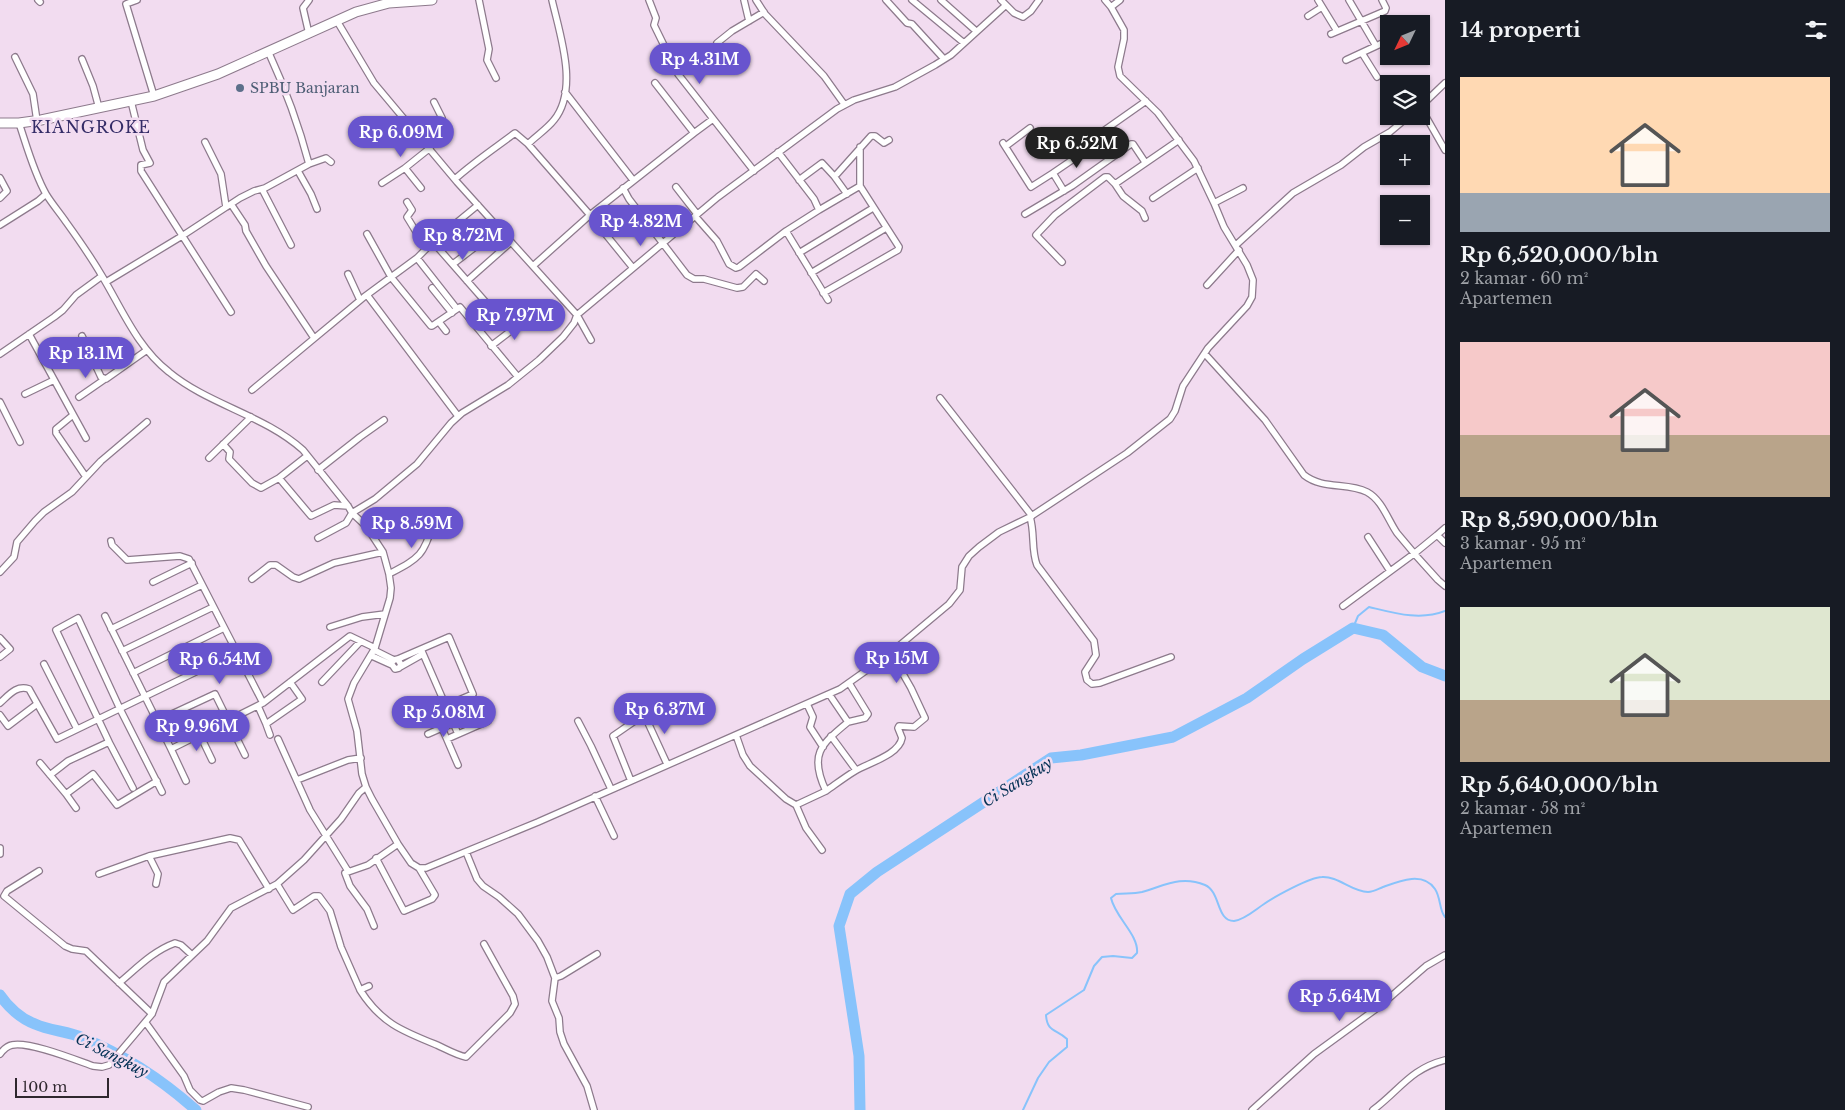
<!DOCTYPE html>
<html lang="id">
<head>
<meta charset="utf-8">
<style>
	body { margin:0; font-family:"Libre Baskerville",serif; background:#20242c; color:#f1f3f6; height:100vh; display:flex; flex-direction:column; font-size:19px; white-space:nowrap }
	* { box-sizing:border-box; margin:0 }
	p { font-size:16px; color:#9ea1a6 }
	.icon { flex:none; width:28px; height:28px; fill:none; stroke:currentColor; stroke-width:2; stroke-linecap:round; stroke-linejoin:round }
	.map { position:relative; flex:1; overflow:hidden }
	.side { display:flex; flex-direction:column; background:#171b24; width:400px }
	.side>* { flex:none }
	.needle { width:32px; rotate:227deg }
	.controls { position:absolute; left:1380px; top:15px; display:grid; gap:10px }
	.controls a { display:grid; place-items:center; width:50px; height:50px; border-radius:0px; background:#171b24; box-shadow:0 1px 4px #0004; font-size:25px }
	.scale { position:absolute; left:15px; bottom:12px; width:94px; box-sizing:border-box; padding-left:5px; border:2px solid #2f272e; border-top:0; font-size:14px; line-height:18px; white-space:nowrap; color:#2f272e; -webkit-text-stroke:4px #f2dcf0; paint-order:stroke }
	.price { position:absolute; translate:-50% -42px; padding:0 11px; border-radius:18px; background:#6854ce; color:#fff; font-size:16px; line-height:32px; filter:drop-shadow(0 1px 2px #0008) }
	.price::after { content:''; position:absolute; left:50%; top:30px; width:15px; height:11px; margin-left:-8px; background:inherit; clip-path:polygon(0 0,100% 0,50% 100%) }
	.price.active { background:#222; color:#fff }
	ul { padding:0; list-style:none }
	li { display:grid; align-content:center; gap:10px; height:265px; padding:0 15px }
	li span { display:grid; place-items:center; height:155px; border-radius:0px; color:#555 }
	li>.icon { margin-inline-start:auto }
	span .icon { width:90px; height:90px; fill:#fffc; stroke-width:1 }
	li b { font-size:21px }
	h2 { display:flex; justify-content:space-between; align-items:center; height:60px; padding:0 15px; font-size:21px }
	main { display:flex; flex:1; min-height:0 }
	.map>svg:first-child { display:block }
</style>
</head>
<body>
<main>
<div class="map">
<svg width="1445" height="1110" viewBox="0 0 1445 1110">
	<rect width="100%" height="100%" fill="#f2dcf0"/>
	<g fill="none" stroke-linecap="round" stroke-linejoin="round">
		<path stroke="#88c3fb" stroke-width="2" d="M 1353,628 L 1358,616 L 1369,607 C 1394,613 1420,621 1445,611
			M 1023,1110 L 1038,1078 L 1049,1062 L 1067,1047 L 1067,1039 C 1056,1029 1047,1032 1046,1015 L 1084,990 L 1094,966 L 1102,957 L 1113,956 L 1132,958 L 1137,953 C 1139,935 1115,917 1111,898 L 1116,894 C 1125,893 1133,894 1142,892 C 1164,886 1181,875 1205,885 C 1221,892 1216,921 1234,921 C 1244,920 1255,910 1264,904 C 1274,897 1310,877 1322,877 C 1338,876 1352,892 1368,892 C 1373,892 1378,889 1383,887 C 1399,881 1423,871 1435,889 C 1441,898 1439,910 1445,917"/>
		<path stroke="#88c3fb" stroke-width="11" d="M 0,995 C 8,1007 21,1019 35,1024 C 50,1031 68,1031 83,1038 C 125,1055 162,1080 196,1110
			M 860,1110 L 859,1056 L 839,926 L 850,894 L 877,872 L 1051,758 L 1081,755 L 1173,737 L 1247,698 L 1303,659 L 1353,628 L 1383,635 L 1422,667 L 1445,676"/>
		<defs>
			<path id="street" d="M 38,0 L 40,2
				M 137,0 L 126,4 L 154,96
				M 309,0 L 303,8 L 309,34
				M 479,0 L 489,49 L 487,60 L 496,78
				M 552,0 C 560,35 579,89 554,120 C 547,129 536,136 528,144 L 590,215 L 633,268
				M 649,0 L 656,18 L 654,25 L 678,74 L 754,171
				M 744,0 L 749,21
				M 756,0 L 765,14 L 824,76 L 844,104
				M 886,0 L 907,23 L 912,24 L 944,59
				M 912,0 L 964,43
				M 941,0 L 976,31
				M 1001,0 L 1014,13 L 1023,17 L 1031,11 L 1039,0
				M 1318,0 L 1337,31
				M 1349,0 L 1376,46
				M 1111,7 L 1120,0
				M 1308,16 L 1322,7
				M 337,21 L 374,83 L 457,182 L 577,315 L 591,340
				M 1331,34 L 1385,11 L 1386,8 L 1382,0
				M 717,43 L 732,31 L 764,12
				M 268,51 C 285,88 299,126 309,164 L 326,158 L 331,162
				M 1362,53 L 1377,77
				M 1396,56 L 1398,60
				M 15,57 L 33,94 L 37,121
				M 82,59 L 93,86 L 99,108
				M 1346,60 L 1389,40
				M 565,92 L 633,180
				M 131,101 L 143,150 L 150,163 L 141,165 L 141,171 L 231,312
				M 1421,106 L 1445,83
				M 1421,108 L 1445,150
				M 19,123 C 27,147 34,173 46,194 C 52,204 60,213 66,222 C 79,240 91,257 102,276 C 122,309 137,347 169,372 C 209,405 264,415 303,450 L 348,506 L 352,513 L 366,526 L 383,552 L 389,574 L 391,588 L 390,598 L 375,648 L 354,683 L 348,699 L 357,731 L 362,774 L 366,787 L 372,799 L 398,844 L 411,863 L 419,868 L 426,868 L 538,822 L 840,689 L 888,655 L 949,604 L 960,590 L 962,567 L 969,556 L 979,547 L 999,532 L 1030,517 L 1127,453 L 1170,419 L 1175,411 L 1183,386 L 1208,348 L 1247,306 L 1252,297 L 1253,280 L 1247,265 L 1224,227 L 1214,203 L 1194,161 L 1158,113 L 1120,76 L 1118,67 L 1124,39 L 1124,30 L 1111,7 L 1105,0
				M 694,133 L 713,119
				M 418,135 L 442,118 L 434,102
				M 1092,139 L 1146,101
				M 205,142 L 221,174 L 226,207
				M 1003,143 L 1031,187 L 1053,173 L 1064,191
				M 1006,146 L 1030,128
				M 405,168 L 421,188
				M 298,171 L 311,194 L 317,209
				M 1053,173 L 1075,158
				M 834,176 L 847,194
				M 0,178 L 7,191 L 0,198
				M 455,179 C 474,162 495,148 515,133 L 528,144
				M 799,180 L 822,163 L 834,176 L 837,174 L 871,136 L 875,136 L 884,143 L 889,140
				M 382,183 L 405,168 L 430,148
				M 1115,184 L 1123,196 L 1142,211 L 1145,218
				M 676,187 L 697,214
				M 623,188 L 629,199 L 687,275 L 694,279 L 704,279 L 737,288 L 743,287 L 756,274 L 764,281
				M 262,189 L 291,245
				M 1153,198 L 1198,168
				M 407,202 L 412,210 L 407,217 L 426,248
				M 1214,203 L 1243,188
				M 231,204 L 245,225 L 246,231 L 266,266 L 314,338
				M 819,210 L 860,186 L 860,147
				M 1025,214 L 1072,186 L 1131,144 L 1133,144 L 1145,162
				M 695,216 L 717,241 L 729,264 L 736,268 L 739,267 L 786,231 L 819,210 L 814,199 L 778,152
				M 0,225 L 38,201 L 46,194
				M 786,231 L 828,300
				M 367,234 L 391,277 L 431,326 L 432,326 L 460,307 L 518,377
				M 433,242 L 511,331
				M 1236,245 L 1293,193 L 1341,165 L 1364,147 L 1390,132 L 1409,116
				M 799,253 L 873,208
				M 417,258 L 457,309
				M 1062,262 L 1036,235 L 1055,215 L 1105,177 L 1108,177 L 1115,184 L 1179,140
				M 453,264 L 500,228
				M 533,266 L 590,215 L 694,133 L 655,83
				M 811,273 L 886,228
				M 348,274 L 360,300
				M 467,281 L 511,242
				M 106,282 L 182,236 L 240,198 L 254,191 L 265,188 L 309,164
				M 1207,285 L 1239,250
				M 432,288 L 452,313
				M 823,293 L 898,250 L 899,247 L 860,186
				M 367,295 L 458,416
				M 439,322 L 446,331
				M 29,334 L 86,438
				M 82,336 L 101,377 L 106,379 L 147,350
				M 491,346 L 525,320
				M 0,354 L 54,317 L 63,310 L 76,295 L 102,276
				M 1205,354 L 1265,420 L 1304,475 C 1323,490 1347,482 1367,492 C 1382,500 1388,520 1397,533 C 1410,549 1424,565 1438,580 L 1445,586
				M 252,390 L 364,297 L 417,258 L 433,242 L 478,205
				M 25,394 L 54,380
				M 79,397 L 105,379
				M 940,398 L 1032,516
				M 0,402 L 20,442
				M 223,444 L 230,452 L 229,459 L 252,483 L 261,488 L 279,478 L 311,516 L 334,505 L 348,506
				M 209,458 L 251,417
				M 318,470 L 360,437 L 384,420
				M 86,477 L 101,461 L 147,422
				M 279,478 L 307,456
				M 1030,517 C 1035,533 1031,550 1037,565 L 1094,641 L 1096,655 L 1085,672 L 1087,680 L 1092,684 L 1100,683 L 1171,657
				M 1437,535 L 1445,528
				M 1368,537 L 1390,571
				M 318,538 L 346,523 L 352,513 L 375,499 L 417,464 L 451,423 L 462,413 L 508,385 L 539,360 L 563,337 L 574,323 L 577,315 L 718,197 L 837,109 L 854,100 L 895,87 L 935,65 L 951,55 L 1006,5
				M 111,541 L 112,545 L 127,560 L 180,556 L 189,559 L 263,703 L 350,636 L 375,648
				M 0,572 L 14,557 L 17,542 L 35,521 L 44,512 L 72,492 L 86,477 L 56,433 L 56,429 L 73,415
				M 389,574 C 419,558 424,556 433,523
				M 252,579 L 270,565 L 276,565 L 293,577 L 299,579 L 334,563 L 383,552
				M 153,582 L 192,563
				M 1343,606 L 1415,553 L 1437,535 L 1445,543
				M 105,616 L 171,749
				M 330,627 L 362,617 L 385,614
				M 111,629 L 202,585
				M 0,638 L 10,649 L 0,657
				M 421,649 L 458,734
				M 374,650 L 394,660
				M 122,651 L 213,607
				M 372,656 L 392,665
				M 398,659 L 401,665 L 399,668 L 395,669 L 391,663 L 394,660 L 398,659 L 449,637 L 473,694 L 445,706
				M 44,664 L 77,729
				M 400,667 L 423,654
				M 133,673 L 224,628
				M 322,682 L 360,642
				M 0,703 C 9,695 16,685 29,689 L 57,739 L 237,652
				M 807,704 L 813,717 L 810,727 L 823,747
				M 258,706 L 266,724
				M 644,714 L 667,764
				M 0,715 L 8,726 L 37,704
				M 157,721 L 215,694 L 245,755
				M 578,721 L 591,746 L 611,789
				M 848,722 L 865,718 L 868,714 L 849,683
				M 442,728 L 458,765
				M 428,734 L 453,723
				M 200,735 L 212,760
				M 270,735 L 266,724 L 302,699 L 290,682
				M 736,735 L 743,755 L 750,766 L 786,799 L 796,805 L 806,828 L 822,850
				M 831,736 L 856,770
				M 278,739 L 310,810 L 348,871
				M 447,739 L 488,721
				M 109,742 L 133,788
				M 40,763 L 66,794
				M 50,775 L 68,761 L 109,742 L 56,630 L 78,618 L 120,709 L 162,792
				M 297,780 L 348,760 L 361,758
				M 186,781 L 171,749 L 263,703
				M 631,781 L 613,736 L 655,707
				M 826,791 C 836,784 845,777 855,771 C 868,763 899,755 902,738 L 898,728 L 899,726 L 914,727 L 925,718 L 911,688 L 891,653
				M 595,796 L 614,836
				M 796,805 L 826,791 C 809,755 820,745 848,722 L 829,694
				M 76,808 L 66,794 L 93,774 L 117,805 L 157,781
				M 0,848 L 0,854
				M 466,852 L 477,879 L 483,886 L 499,897 L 518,914 L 538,941 L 547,957 L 555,978 L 552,1001 L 559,1018 L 560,1032 L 564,1044 L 587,1086 L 594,1110
				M 376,858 L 404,911 L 432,899 L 435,895 L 419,868
				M 39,871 L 7,891 L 4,896 L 65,946 L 72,949 L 86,951 L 152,1014
				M 99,874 L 149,856
				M 156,884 L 158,874 L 149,856 L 230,838 L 239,840 L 269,889
				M 277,884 L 293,910 L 314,896 L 319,896 L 330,911 L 341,947 L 360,990 L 369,986
				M 374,926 L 367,909 L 350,886 L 345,873 L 368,865 L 398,844
				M 555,978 L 561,976 L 597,954
				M 119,983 C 137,968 153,951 175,943 L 181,945 L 192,955
				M 360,990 C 381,1023 402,1031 437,1045 C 446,1049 456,1055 466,1057 L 510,1013 L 515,1004 L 513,996 L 484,944
				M 146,1023 L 184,1076 L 190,1090 L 200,1100 L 203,1101 L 219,1092 L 231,1088 L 244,1090 L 308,1107
				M 0,1054 C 3,1050 7,1046 12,1045 C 29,1041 76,1060 93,1066 L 102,1067 L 109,1065 L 152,1014 L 164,982 L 207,941 L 231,908 L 277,884 L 304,860 L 341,819 L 359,793 L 366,787
				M 1252,1110 L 1314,1054 L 1380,1006 L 1426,966 L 1445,955
				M 1373,1110 C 1400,1090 1410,1069 1445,1060"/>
			<path id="primary" d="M 0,123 L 19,123 L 41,120 L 154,96 L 218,74 L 356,12 L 389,3 L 432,0"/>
		</defs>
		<use href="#street" stroke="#8d7a8c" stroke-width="8"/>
		<use href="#primary" stroke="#8d7a8c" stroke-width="11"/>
		<use href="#street" stroke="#fff" stroke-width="5.5"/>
		<use href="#primary" stroke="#fff" stroke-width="9"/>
	</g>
	<circle fill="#5c6f8a" stroke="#f2dcf0" stroke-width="2" cx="240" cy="88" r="5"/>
	<g text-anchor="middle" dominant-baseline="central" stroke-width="5" stroke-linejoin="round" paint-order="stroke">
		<g font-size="14" fill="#4e5e75" stroke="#f2dcf0" text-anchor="start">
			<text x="250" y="88">SPBU Banjaran</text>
		</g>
		<g font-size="15" font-style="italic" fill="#043155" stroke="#f2dcf0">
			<text transform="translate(1017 782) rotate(-32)">Ci Sangkuy</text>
			<text transform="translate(112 1055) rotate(27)">Ci Sangkuy</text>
		</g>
		<g font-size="16" letter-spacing="1" fill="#342c67" stroke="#f2dcf0">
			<text x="91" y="127">KIANGROKE</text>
		</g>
	</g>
</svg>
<div class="controls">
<a><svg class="needle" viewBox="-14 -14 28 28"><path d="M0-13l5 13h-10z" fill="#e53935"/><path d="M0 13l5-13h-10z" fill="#9ea1a6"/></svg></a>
<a><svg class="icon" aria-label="layers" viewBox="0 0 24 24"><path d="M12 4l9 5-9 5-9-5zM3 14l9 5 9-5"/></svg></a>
<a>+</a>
<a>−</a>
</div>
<div class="scale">100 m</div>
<b class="price" style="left:700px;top:85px">Rp 4.31M</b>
<b class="price" style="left:401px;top:158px">Rp 6.09M</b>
<b class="price active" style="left:1077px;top:169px">Rp 6.52M</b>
<b class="price" style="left:641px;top:247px">Rp 4.82M</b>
<b class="price" style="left:463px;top:261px">Rp 8.72M</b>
<b class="price" style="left:515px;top:341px">Rp 7.97M</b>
<b class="price" style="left:86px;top:379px">Rp 13.1M</b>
<b class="price" style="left:412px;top:549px">Rp 8.59M</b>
<b class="price" style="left:897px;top:684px">Rp 15M</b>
<b class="price" style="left:220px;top:685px">Rp 6.54M</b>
<b class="price" style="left:665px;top:735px">Rp 6.37M</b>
<b class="price" style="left:444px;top:738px">Rp 5.08M</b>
<b class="price" style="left:197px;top:752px">Rp 9.96M</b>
<b class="price" style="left:1340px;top:1022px">Rp 5.64M</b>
</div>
<section class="side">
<h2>14 properti<svg class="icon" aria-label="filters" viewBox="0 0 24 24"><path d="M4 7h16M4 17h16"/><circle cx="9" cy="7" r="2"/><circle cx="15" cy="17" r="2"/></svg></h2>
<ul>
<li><span style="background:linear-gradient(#ffd9b3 75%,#9aa5b1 0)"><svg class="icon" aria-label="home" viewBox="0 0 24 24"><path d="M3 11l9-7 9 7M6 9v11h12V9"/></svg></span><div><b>Rp 6,520,000/bln</b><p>2 kamar · 60 m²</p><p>Apartemen</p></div></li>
<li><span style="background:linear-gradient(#f6c9c9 60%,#b9a48a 0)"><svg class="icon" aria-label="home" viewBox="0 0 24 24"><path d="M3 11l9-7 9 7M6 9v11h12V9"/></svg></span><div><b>Rp 8,590,000/bln</b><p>3 kamar · 95 m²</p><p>Apartemen</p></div></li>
<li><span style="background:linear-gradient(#dfe7d0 60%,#b9a48a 0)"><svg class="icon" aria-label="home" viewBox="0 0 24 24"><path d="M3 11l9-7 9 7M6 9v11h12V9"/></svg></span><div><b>Rp 5,640,000/bln</b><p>2 kamar · 58 m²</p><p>Apartemen</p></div></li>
</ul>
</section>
</main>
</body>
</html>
